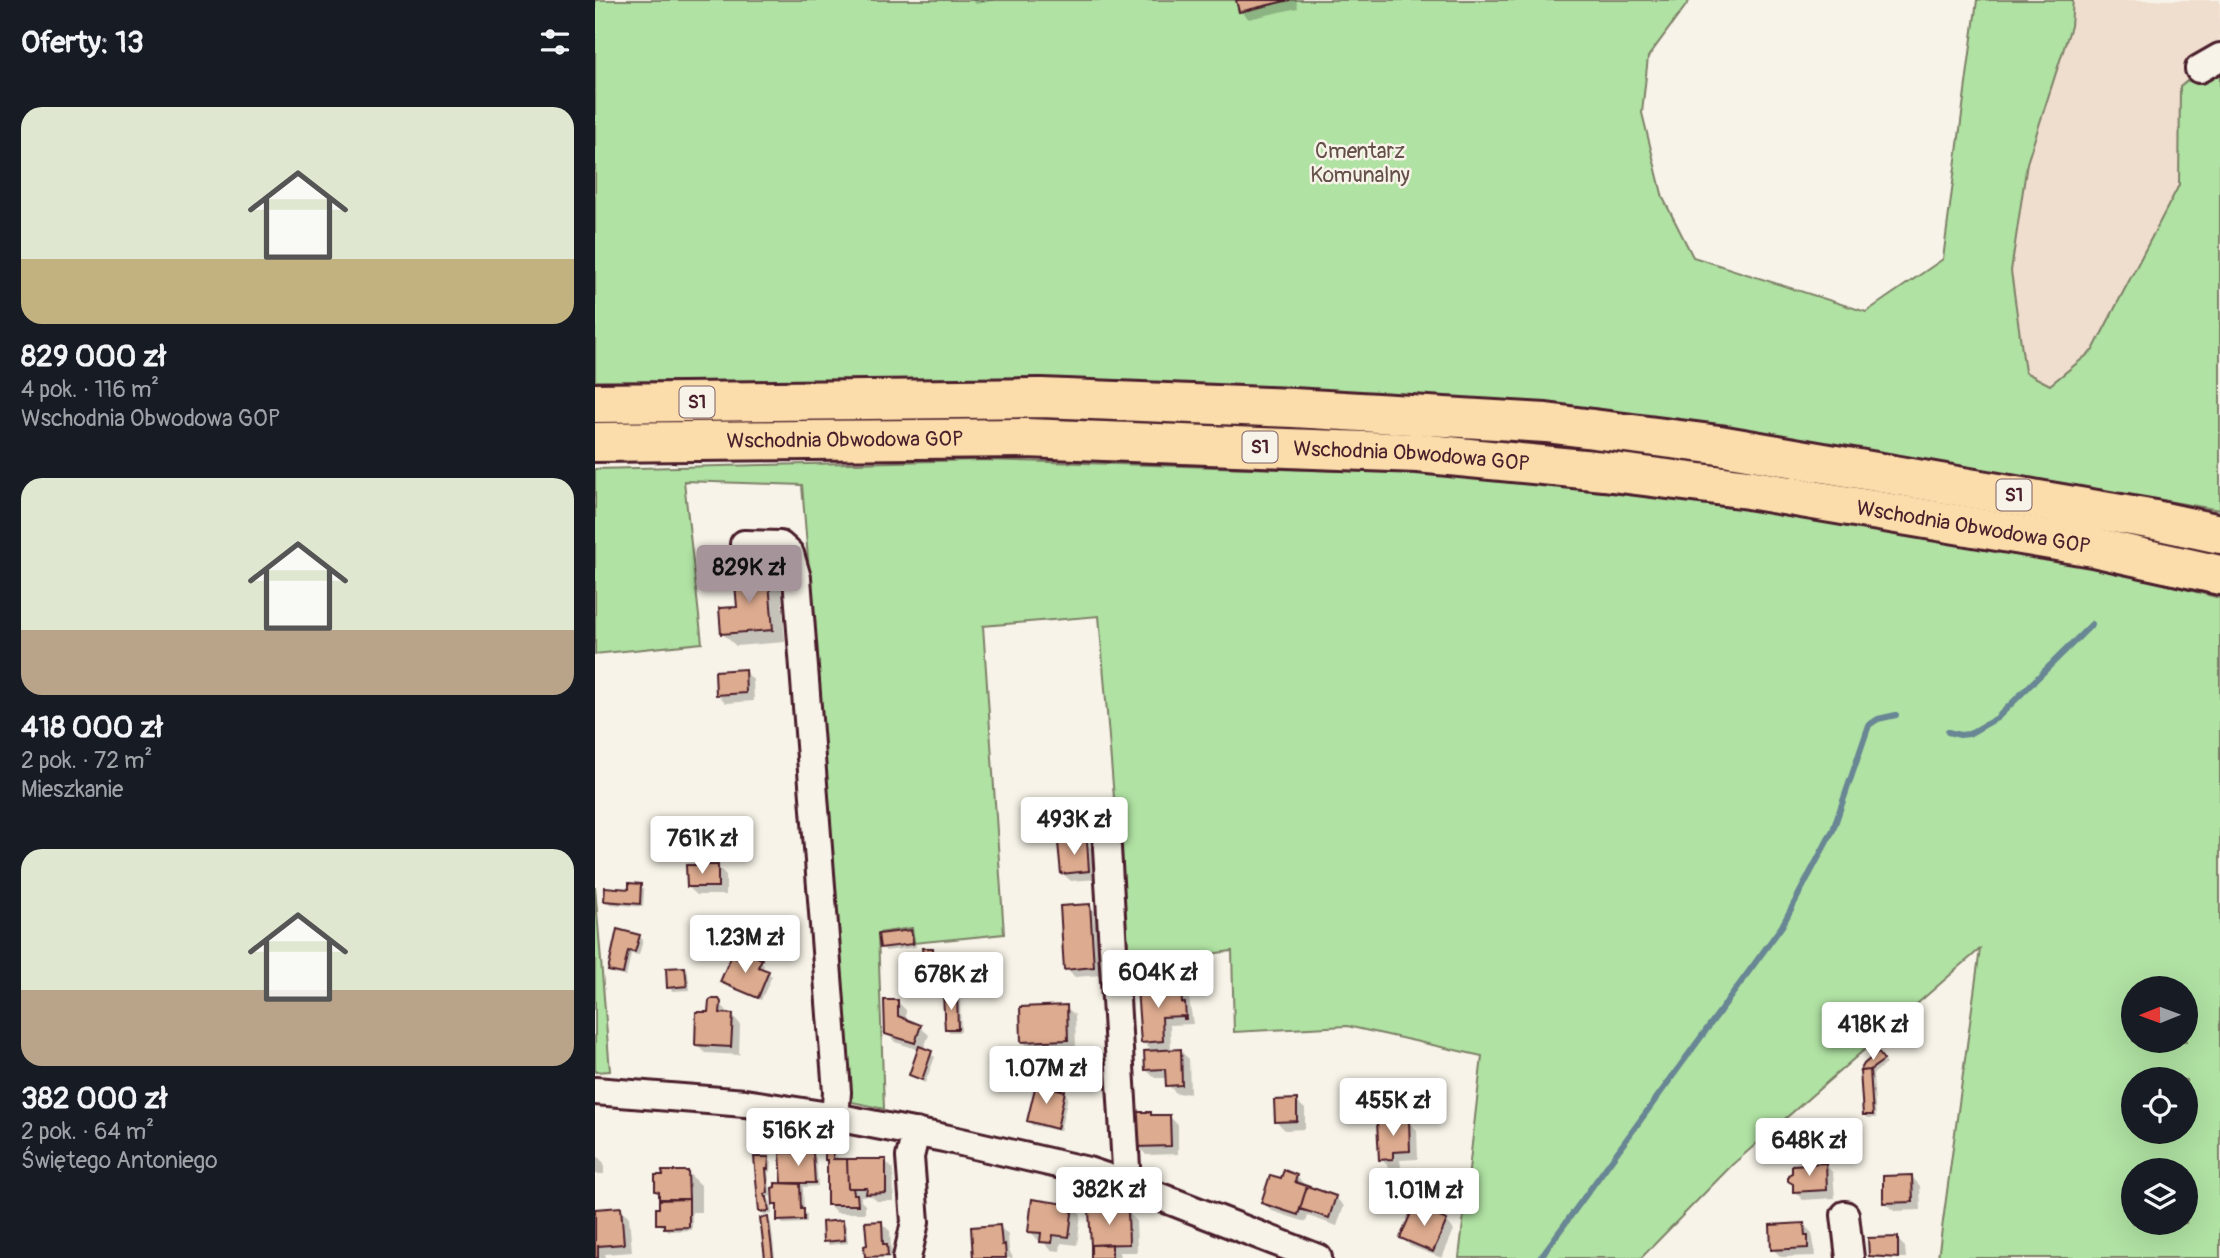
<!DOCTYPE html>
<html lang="pl">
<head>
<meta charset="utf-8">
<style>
	body { margin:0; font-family:Pangolin,sans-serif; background:#20242c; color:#f1f3f6; height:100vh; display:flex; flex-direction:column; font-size:26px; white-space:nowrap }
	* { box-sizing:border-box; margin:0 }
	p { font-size:23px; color:#9ea1a6 }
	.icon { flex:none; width:38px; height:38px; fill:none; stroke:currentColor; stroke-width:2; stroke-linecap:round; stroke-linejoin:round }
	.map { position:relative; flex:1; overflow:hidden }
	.drawer { display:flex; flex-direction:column; background:#171b24; width:595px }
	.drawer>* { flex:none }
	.needle { width:46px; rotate:269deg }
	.fabs { position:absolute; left:1526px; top:976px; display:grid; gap:14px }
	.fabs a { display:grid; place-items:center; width:77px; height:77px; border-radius:50%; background:#171b24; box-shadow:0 7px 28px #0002; font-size:35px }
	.price { position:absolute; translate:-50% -60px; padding:0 16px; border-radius:7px; background:#fff; color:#222; font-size:23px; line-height:46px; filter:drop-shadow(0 2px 4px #0008) }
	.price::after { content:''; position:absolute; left:50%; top:42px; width:21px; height:16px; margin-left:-10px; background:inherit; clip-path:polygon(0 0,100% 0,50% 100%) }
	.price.on { background:#a6949b; color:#111 }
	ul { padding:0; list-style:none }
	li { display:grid; align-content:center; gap:14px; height:371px; padding:0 21px }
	li span { display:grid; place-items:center; height:217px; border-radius:21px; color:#555 }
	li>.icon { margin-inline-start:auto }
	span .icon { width:126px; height:126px; fill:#fffc; stroke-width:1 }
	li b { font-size:30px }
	h2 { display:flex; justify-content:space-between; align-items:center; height:84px; padding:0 21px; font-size:30px }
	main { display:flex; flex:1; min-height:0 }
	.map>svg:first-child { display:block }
</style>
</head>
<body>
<main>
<section class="drawer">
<h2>Oferty: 13<svg class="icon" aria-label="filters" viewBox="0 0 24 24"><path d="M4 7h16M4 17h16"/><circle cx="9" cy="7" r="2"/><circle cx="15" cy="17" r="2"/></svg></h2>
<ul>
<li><span style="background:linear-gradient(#dfe7d0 70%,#c2b280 0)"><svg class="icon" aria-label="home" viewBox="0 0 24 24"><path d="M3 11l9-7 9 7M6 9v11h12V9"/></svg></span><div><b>829 000 zł</b><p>4 pok. · 116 m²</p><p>Wschodnia Obwodowa GOP</p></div></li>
<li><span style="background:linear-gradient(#dfe7d0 70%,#b9a48a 0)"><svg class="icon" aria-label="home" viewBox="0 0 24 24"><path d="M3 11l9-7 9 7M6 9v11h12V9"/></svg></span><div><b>418 000 zł</b><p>2 pok. · 72 m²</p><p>Mieszkanie</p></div></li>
<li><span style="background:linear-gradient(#dfe7d0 65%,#b9a48a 0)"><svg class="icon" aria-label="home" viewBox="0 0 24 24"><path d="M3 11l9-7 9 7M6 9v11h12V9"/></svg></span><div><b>382 000 zł</b><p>2 pok. · 64 m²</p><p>Świętego Antoniego</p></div></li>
</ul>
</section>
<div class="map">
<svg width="1625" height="1258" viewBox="0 0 1625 1258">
	<rect width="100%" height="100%" fill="#f7f3e8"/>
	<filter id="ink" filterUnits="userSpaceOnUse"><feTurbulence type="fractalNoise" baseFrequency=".0143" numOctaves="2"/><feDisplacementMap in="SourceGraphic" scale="14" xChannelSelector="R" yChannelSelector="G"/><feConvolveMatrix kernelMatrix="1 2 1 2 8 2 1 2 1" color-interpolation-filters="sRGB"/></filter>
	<g filter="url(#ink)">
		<path fill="#efddcd" d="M 1478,0 L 1625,0 L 1625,53 L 1585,87 L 1584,185 L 1498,350 L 1455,385 L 1430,373 L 1416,271 L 1432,163 L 1476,26 Z"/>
		<path fill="#b0e2a3" stroke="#7d8067" stroke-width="2" fill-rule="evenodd" d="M 0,0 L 1095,0 L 1053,57 L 1047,113 L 1068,198 L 1098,257 L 1271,312 L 1348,259 L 1382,0 L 1478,0 L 1476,26 L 1432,163 L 1416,271 L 1430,372 L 1455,385 L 1498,350 L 1584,185 L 1585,87 L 1625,53 L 1625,510 L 1389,470 L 1267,452 L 496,382 L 326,379 L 163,382 L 0,381 Z
			M 386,460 L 881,475 L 1108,500 L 1293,533 L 1503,567 L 1625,598 L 1625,1258 L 1343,1258 L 1385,949 L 1137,1165 L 1046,1258 L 864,1258 L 887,1056 L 752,1026 L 639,1032 L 637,951 L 531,965 L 526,883 L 504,616 L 388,626 L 409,934 L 319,943 L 317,928 L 283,933 L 289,1109 L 257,1102 L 207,485 L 89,481 L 107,643 L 0,654 L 0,469 ZM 1538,989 L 1591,989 L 1591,1041 L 1538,1041 ZM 1538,1080 L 1591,1080 L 1591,1132 L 1538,1132 ZM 1538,1171 L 1591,1171 L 1591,1223 L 1538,1223 Z
			M 0,887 L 15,1071 L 0,1072 Z"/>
		<path fill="#0003" d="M 377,0 L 401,0 L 381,4 Z
			M 643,0 L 701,0 L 703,8 L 654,19 L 645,11 Z
			M 173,571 L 186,585 L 190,642 L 141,646 L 127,633 Z
			M 150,671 L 158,680 L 159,701 L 131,703 L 122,694 Z
			M 491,843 L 500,852 L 502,879 L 476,881 L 467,873 Z
			M 122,866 L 131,875 L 131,895 L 102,895 L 93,887 Z
			M 46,886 L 49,890 L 48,907 L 15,904 L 11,900 Z
			M 494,905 L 502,914 L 507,975 L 480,977 L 471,969 Z
			M 315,931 L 319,935 L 321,947 L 291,951 L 287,947 Z
			M 44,936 L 48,940 L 44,955 L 36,954 L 31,977 L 19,974 L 15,971 Z
			M 337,949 L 341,953 L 342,968 L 334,969 L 330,965 Z
			M 166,961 L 169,965 L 167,970 L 177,976 L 166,1000 L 131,986 L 127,982 L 146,962 Z
			M 90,969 L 93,973 L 95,990 L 77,991 L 74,987 Z
			M 564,988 L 567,991 L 585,989 L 594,998 L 598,1024 L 575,1025 L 576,1051 L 585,1051 L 594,1059 L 595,1093 L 582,1094 L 573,1085 L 573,1078 L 560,1078 L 551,1070 L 558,1052 L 548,1042 Z
			M 361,996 L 365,1000 L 366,1032 L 355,1032 L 351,1029 Z
			M 123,1001 L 133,1012 L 133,1015 L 137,1015 L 145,1024 L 144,1055 L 110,1053 L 102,1045 Z
			M 302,1001 L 311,1010 L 311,1021 L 325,1027 L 334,1035 L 328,1050 L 340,1057 L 330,1083 L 316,1075 L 325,1050 L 300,1042 L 292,1033 Z
			M 471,1007 L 480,1015 L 481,1048 L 436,1050 L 428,1041 Z
			M 1287,1058 L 1291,1064 L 1278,1074 L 1281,1118 L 1273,1118 L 1270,1115 L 1267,1071 Z
			M 470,1093 L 473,1097 L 465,1131 L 437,1125 L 433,1121 Z
			M 701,1101 L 710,1109 L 710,1129 L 690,1130 L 681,1121 Z
			M 555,1114 L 559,1117 L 575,1117 L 583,1125 L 583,1154 L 551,1155 L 543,1146 Z
			M 813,1122 L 822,1130 L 823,1159 L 805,1160 L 806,1167 L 794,1167 L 786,1159 Z
			M 238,1153 L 246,1161 L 290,1161 L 298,1169 L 299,1201 L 282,1201 L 276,1196 L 266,1196 L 266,1201 L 270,1205 L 270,1213 L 242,1213 L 233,1204 Z
			M 0,1154 L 9,1163 L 9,1174 L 0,1174 Z
			M 217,1154 L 221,1158 L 223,1186 L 208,1187 L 209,1212 L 212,1215 L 212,1223 L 188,1224 L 184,1220 L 184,1209 L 179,1205 L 188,1184 L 187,1155 Z
			M 161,1159 L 173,1159 L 177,1163 L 176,1172 L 173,1172 L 176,1196 L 172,1197 L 176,1203 L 177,1214 L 169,1215 L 166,1211 Z
			M 1230,1164 L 1238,1173 L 1240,1198 L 1208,1200 L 1199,1191 L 1199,1186 L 1194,1181 Z
			M 92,1172 L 106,1185 L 106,1212 L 97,1212 L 97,1230 L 74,1231 L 63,1223 L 66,1210 L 65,1193 L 62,1190 Z
			M 701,1176 L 710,1185 L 709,1187 L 740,1197 L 749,1206 L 742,1226 L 713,1216 L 711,1222 L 677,1211 L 668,1202 L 687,1180 Z
			M 1317,1177 L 1325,1186 L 1326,1210 L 1299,1211 L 1290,1202 Z
			M 477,1206 L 486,1215 L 482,1245 L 466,1243 L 465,1251 L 456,1250 L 447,1240 L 443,1240 L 435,1231 Z
			M 26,1209 L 34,1217 L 37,1252 L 10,1254 L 11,1258 L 0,1258 L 0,1211 Z
			M 843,1211 L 859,1230 L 847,1258 L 815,1246 L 807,1237 L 829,1212 Z
			M 532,1212 L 541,1220 L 542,1252 L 524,1252 L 525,1258 L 498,1258 Z
			M 172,1219 L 176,1223 L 180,1258 L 171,1258 Z
			M 247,1222 L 251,1226 L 253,1243 L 234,1245 L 230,1241 Z
			M 286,1223 L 295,1231 L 296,1250 L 300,1258 L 272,1257 Z
			M 1209,1225 L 1217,1233 L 1221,1256 L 1186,1257 L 1178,1249 Z
			M 404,1226 L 413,1235 L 414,1250 L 418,1258 L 380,1258 Z
			M 1302,1239 L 1310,1247 L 1311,1258 L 1278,1258 L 1276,1256 Z"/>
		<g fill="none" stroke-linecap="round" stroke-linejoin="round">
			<path stroke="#688694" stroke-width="6" d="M 1353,732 L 1365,735 L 1374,734 L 1402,718 L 1497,624
				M 945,1258 L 1187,926 L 1238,830 L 1274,725 L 1283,719 L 1301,715"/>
		</g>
		<path fill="#ddab8f" stroke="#4a1f2b" stroke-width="2" d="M 641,0 L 695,0 L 644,12 Z
			M 173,570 L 178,630 L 126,634 L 124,608 L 142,607 L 139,572 Z
			M 150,669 L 151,693 L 121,695 L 120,671 Z
			M 492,841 L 494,871 L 466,874 L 463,843 Z
			M 91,865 L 123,865 L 123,887 L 92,887 Z
			M 34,883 L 46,884 L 45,904 L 9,901 L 10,887 L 34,889 Z
			M 495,904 L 499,967 L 469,970 L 465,906 Z
			M 22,929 L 45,935 L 40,952 L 33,951 L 28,974 L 13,971 Z
			M 316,930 L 318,944 L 285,948 L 283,934 Z
			M 327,948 L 338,948 L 339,965 L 329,966 Z
			M 149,952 L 167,959 L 163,967 L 174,971 L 163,998 L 125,982 L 136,956 L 145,960 Z
			M 90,967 L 92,986 L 72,988 L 71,968 Z
			M 565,986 L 565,989 L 586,987 L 587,1003 L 590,1003 L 591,1019 L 589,1019 L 589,1016 L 567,1017 L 568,1041 L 546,1043 L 542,988 Z
			M 362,994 L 363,1029 L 350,1029 L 348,995 Z
			M 116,999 L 124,999 L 126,1002 L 125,1013 L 138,1014 L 136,1047 L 100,1045 L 101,1012 L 113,1012 L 114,1001 Z
			M 289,1000 L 303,1000 L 303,1016 L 326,1025 L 320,1043 L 290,1034 Z
			M 472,1005 L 473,1040 L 426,1042 L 425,1007 Z
			M 324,1046 L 337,1051 L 327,1080 L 314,1075 Z
			M 586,1049 L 587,1085 L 571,1086 L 570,1069 L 550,1070 L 549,1051 Z
			M 1283,1052 L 1289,1060 L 1275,1070 L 1265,1071 L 1269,1064 Z
			M 1275,1070 L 1278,1115 L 1268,1115 L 1265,1071 Z
			M 441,1084 L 470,1091 L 462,1129 L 432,1121 Z
			M 702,1099 L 702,1121 L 680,1122 L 679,1100 Z
			M 541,1112 L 556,1112 L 556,1115 L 575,1115 L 576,1146 L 541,1147 Z
			M 814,1120 L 815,1151 L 798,1152 L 798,1159 L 784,1160 L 782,1122 Z
			M 230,1151 L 238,1151 L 238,1159 L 252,1159 L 253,1188 L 258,1188 L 259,1194 L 262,1194 L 263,1205 L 232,1205 L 232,1160 L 230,1160 Z
			M 218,1152 L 220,1183 L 187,1183 L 185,1153 Z
			M 159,1157 L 174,1157 L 173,1169 L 171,1169 L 173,1193 L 169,1194 L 170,1197 L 172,1197 L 174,1211 L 164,1212 Z
			M 252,1159 L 291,1159 L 291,1193 L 271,1194 L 272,1188 L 253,1188 Z
			M 1231,1163 L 1232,1190 L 1198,1192 L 1198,1184 L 1193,1181 L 1193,1175 L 1197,1173 L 1197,1165 Z
			M 689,1170 L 702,1175 L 700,1182 L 712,1186 L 703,1215 L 666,1203 L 675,1175 L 686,1178 Z
			M 67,1171 L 93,1171 L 94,1199 L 64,1199 L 64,1192 L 60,1191 L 60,1175 L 68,1175 Z
			M 1317,1175 L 1318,1202 L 1288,1203 L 1288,1176 Z
			M 180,1183 L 205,1184 L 206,1209 L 209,1209 L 209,1220 L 182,1221 L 182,1205 L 178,1205 L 177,1188 L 180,1187 Z
			M 712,1186 L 741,1196 L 734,1218 L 705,1209 Z
			M 94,1199 L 94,1227 L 69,1228 L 69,1224 L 61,1224 L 61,1208 L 64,1208 L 64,1200 Z
			M 437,1199 L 478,1205 L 474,1237 L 458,1235 L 457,1243 L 445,1242 L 446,1233 L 433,1232 Z
			M 831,1204 L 844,1210 L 842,1216 L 852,1220 L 838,1252 L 805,1238 L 819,1206 L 828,1210 Z
			M 26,1207 L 29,1244 L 3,1246 L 3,1258 L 0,1258 L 0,1209 Z
			M 533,1210 L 534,1244 L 496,1245 L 494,1211 Z
			M 173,1217 L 178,1258 L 170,1258 L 165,1218 Z
			M 248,1220 L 250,1240 L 228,1242 L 227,1222 Z
			M 287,1221 L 288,1244 L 292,1244 L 293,1256 L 270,1257 L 269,1246 L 272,1245 L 270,1222 Z
			M 1209,1223 L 1210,1236 L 1213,1236 L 1213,1248 L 1176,1250 L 1175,1225 Z
			M 405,1225 L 407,1245 L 410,1244 L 411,1258 L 378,1258 L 376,1227 Z
			M 1303,1237 L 1303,1258 L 1274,1256 L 1273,1238 Z
			M 517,1244 L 517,1258 L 496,1258 L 496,1245 Z"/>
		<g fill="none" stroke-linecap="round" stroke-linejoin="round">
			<defs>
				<path id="minor" d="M 1604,69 L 1625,57
					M 149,544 L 185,545 L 195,554 L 202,578 L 242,1092 L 240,1117
					M 511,831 L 532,1184
					M 0,1091 L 150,1103 L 240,1117 L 349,1138 L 493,1171 L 532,1184 L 723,1258
					M 1250,1215 L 1255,1258
					M 312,1258 L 320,1222 L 315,1157 L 321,1132"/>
				<g id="highway">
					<path d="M 0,403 L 446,398 L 698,408 L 951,423 L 1124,445 L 1560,520 L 1625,534"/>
					<path id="s1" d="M 0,442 L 431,438 L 823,453 L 1009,471 L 1153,489 L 1498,547 L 1625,575"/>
				</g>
			</defs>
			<use href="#minor" stroke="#4a1f2b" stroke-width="32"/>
			<use href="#highway" stroke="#4a1f2b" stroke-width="44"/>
			<use href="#minor" stroke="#f7f3e8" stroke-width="26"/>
			<use href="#highway" stroke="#faddab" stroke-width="38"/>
		</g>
	</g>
	<g text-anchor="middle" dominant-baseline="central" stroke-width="5" stroke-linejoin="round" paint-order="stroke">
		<g fill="#f7f3e8" stroke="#7e5f64" stroke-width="2">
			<rect x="84.5" y="386.5" width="35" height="31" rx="5"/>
			<rect x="647.5" y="431.5" width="35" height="31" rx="5"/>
			<rect x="1401.5" y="479.5" width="35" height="31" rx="5"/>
		</g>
		<g font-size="19" font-weight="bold" fill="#4a1f2b">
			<text x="102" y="402">S1</text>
			<text x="665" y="447">S1</text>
			<text x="1419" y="495">S1</text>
		</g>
		<g font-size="21" fill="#645049" stroke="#f7f3e8">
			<text x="765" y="151">Cmentarz<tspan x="765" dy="24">Komunalny</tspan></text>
		</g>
		<g font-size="21" fill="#4a1f2b" stroke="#f7f3e8">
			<text stroke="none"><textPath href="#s1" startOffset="250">Wschodnia Obwodowa GOP</textPath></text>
			<text stroke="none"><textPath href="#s1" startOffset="817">Wschodnia Obwodowa GOP</textPath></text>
			<text stroke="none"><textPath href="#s1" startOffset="1384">Wschodnia Obwodowa GOP</textPath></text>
		</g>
	</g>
</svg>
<div class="fabs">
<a><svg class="needle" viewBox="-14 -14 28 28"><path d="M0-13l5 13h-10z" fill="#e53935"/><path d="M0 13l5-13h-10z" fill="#9ea1a6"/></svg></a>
<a><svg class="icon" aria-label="locate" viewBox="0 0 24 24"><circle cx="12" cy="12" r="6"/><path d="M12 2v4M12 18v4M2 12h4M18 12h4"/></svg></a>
<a><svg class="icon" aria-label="layers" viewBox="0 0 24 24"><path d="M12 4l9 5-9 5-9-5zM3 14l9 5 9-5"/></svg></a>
</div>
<b class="price on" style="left:154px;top:605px">829K zł</b>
<b class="price" style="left:479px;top:857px">493K zł</b>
<b class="price" style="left:107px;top:876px">761K zł</b>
<b class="price" style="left:150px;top:975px">1.23M zł</b>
<b class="price" style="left:563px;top:1010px">604K zł</b>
<b class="price" style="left:356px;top:1012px">678K zł</b>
<b class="price" style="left:1278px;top:1062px">418K zł</b>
<b class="price" style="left:451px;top:1106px">1.07M zł</b>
<b class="price" style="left:798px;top:1138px">455K zł</b>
<b class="price" style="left:203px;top:1168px">516K zł</b>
<b class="price" style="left:1214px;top:1178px">648K zł</b>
<b class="price" style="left:514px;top:1227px">382K zł</b>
<b class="price" style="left:829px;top:1228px">1.01M zł</b>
</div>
</main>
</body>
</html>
